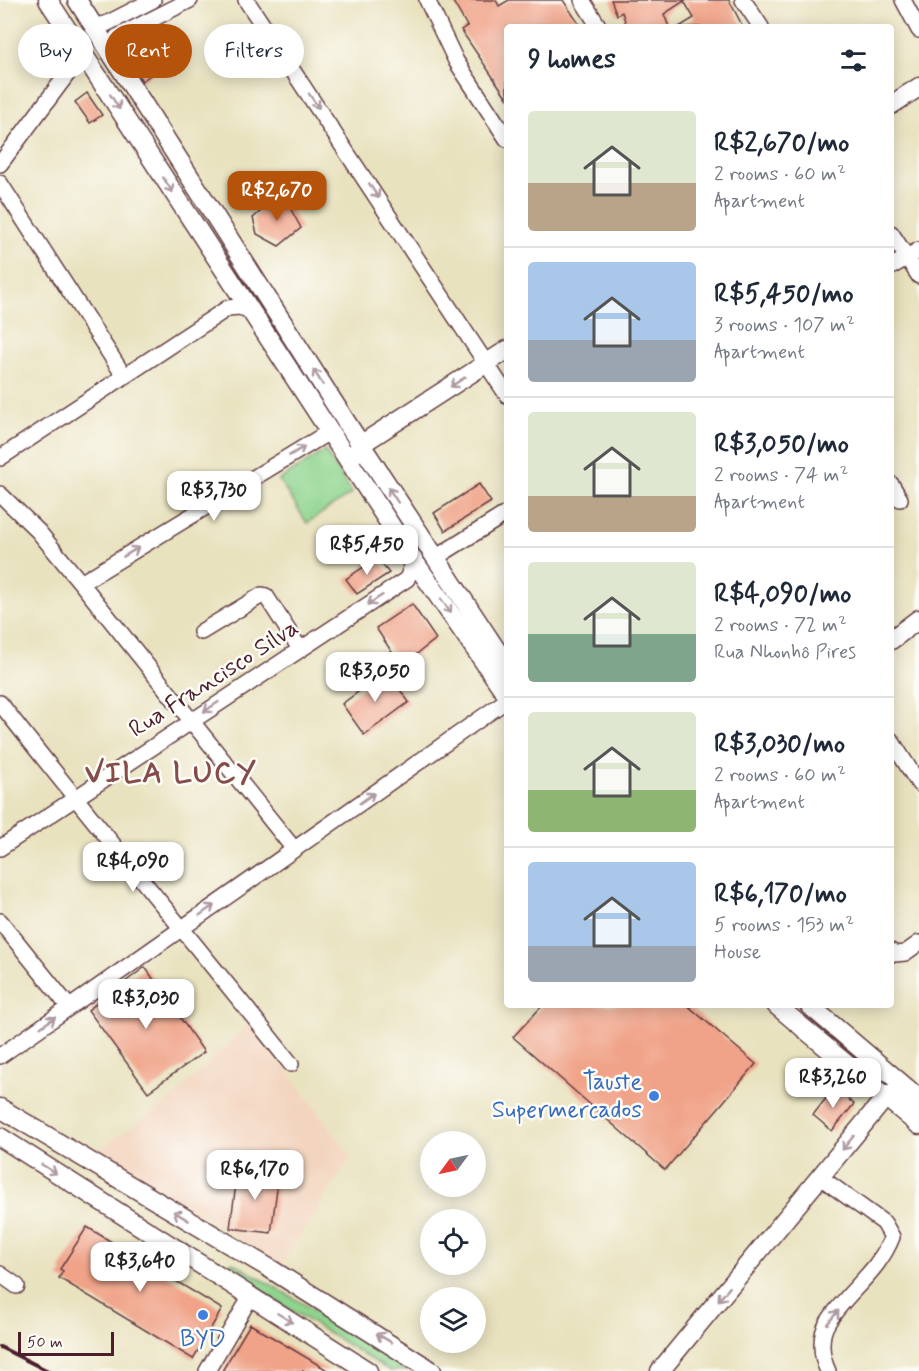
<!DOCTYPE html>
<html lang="en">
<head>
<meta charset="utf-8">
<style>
	body { margin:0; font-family:Mynerve,sans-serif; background:#f6f6f7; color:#1f2937; height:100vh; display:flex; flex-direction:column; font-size:22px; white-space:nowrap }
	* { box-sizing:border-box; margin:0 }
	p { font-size:20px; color:#747a83 }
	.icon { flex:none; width:33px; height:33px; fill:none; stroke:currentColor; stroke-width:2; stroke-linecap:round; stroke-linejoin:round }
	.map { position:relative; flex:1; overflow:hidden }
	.details { position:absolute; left:504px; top:24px; width:390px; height:984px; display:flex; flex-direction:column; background:#fff; border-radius:6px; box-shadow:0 3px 15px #0003 }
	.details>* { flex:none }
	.hud { position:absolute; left:18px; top:24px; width:396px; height:54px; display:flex; gap:12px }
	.needle { width:39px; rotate:237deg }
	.tools { position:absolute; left:420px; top:1131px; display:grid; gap:12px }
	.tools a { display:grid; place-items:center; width:66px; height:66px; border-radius:50%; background:#fff; box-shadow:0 3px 15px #0003; font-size:30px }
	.scale { position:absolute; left:18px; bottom:15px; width:96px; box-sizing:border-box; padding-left:6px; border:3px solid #4a1f2b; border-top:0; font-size:16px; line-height:21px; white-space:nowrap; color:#4a1f2b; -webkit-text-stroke:4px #fdfcf7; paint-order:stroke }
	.price { position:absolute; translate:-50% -51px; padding:0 14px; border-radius:12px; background:#fff; color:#222; font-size:20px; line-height:39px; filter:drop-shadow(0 2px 3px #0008) }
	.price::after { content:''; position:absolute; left:50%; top:36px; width:18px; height:14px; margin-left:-9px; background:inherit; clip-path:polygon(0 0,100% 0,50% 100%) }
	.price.on { background:#b45309; color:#fff }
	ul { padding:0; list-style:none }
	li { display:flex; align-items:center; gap:18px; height:150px; padding:0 24px }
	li+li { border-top:2px solid #e0e1e3 }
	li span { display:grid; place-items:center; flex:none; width:168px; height:120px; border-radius:6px; color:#555 }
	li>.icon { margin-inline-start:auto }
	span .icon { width:72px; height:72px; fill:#fffc; stroke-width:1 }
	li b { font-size:26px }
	h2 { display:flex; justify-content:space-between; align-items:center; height:72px; padding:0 24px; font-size:26px }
	.tag { padding:0 21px; border-radius:27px; background:#fff; box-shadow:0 3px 15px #0003; font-size:21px; line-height:54px }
	.tag.on { background:#b45309; color:#fff }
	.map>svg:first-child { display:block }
</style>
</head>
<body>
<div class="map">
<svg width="919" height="1371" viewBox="0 0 919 1371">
	<rect width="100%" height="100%" fill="#fdfcf7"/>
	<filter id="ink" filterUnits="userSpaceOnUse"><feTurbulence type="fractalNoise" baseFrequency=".0167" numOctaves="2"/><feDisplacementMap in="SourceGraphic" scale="12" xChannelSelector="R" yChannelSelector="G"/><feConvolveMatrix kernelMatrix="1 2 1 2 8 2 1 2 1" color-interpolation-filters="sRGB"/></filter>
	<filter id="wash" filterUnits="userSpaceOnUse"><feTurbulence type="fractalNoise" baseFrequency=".008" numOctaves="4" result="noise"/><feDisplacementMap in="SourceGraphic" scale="24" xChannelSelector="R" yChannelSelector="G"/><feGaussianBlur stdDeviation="1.35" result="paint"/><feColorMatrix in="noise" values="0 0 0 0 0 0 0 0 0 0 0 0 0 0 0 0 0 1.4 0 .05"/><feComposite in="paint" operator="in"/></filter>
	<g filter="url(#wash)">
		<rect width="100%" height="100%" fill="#e9e2bf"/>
		<path fill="#f3d4be" d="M 251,1021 L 351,1157 L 281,1264 L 97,1151 L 172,1099 Z"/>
		<path fill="#8ed48e" stroke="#6c7a5c" stroke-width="1.5" d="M 325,451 L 352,493 L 307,523 L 279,480 Z
			M 232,1262 L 336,1323 L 408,1371 L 390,1371 L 226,1270 Z"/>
		<g id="blocks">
			<path fill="#f0a388" d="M 452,0 L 496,0 L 499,6 L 509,0 L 563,0 L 581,27 L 507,27 L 507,98 L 461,30 L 467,26 Z
				M 611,0 L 729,0 L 743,27 L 679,27 L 694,18 L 684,1 L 664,14 L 669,27 L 627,27 L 622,12 L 617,15 Z
				M 147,33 L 167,63 L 142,81 L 121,48 Z
				M 87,93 L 102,115 L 90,123 L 75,102 Z
				M 282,193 L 301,228 L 279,246 L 257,234 L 253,218 Z
				M 479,484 L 491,502 L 445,531 L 434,513 Z
				M 377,558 L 389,573 L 357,594 L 346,579 Z
				M 412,604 L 436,639 L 401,666 L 376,628 Z
				M 386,671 L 409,702 L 364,735 L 342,704 Z
				M 145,967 L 204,1052 L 148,1092 L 88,1010 Z
				M 543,1005 L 687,1005 L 756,1064 L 665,1170 L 513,1037 Z
				M 834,1088 L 854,1104 L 832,1131 L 813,1115 Z
				M 238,1169 L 279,1174 L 271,1233 L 230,1228 Z
				M 87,1227 L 222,1309 L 193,1359 L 59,1278 L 63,1271 L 60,1269 Z
				M 250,1324 L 329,1371 L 222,1371 Z"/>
		</g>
	</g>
	<g filter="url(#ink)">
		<use href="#blocks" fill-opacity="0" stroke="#623c41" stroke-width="1.5"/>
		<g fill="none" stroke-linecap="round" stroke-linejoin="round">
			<defs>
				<path id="minor" d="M 246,0 L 507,395
					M 427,0 L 456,61 L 507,139
					M 582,0 L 599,27
					M 743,0 L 761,27
					M 903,0 L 919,30
					M 94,26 L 106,24 L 153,0
					M 108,48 L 117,37 L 190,0
					M 0,164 L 83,53
					M 0,183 L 124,376
					M 891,233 L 919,276
					M 891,267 L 919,250
					M 0,458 L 228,308 L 239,307 L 249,310
					M 891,484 L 900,499
					M 0,494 L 38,531 L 81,583 L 294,849
					M 435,558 L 507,513
					M 81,583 L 329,432
					M 201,632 L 262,595 L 266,596 L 300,649
					M 0,703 C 95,825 195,943 291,1064
					M 891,740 L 919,784
					M 0,848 L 407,579 L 414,561
					M 0,921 L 69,1007
					M 891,951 L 895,954 L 905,953 L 919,943
					M 0,1056 L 507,700
					M 820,1177 L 884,1223 L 892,1237 C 878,1273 847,1291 828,1322 C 819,1336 821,1357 828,1371
					M 0,1274 L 17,1286
					M 207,1371 L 251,1296"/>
				<path id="major" d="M 48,0 L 414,561 L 507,695
					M 77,0 L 352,431 L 507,666
					M 891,105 L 919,87
					M 356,453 L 360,445 L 507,350
					M 891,640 L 919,619
					M 776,1005 L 919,1125
					M 809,1005 L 915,1095
					M 0,1108 L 269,1268 L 432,1371
					M 0,1137 L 368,1371
					M 660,1371 L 885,1098 L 895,1092 L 919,1108"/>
			</defs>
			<use href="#minor" stroke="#623c41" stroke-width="18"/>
			<use href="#major" stroke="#623c41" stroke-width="21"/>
			<use href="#minor" stroke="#fff" stroke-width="15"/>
			<use href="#major" stroke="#fff" stroke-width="18"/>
			<path stroke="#4a1f2b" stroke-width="4" d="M 0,1347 L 48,1371"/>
		</g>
		<defs><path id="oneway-shaft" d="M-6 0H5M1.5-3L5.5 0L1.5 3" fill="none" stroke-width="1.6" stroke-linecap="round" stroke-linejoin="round" transform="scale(1.5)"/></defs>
		<g stroke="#ae9aa0">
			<use href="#oneway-shaft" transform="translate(314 101) rotate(55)"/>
			<use href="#oneway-shaft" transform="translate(115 102) rotate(57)"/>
			<use href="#oneway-shaft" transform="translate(168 185) rotate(57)"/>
			<use href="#oneway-shaft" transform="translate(374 191) rotate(57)"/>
			<use href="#oneway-shaft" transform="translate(318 377) rotate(-122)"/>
			<use href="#oneway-shaft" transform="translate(458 382) rotate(147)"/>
			<use href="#oneway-shaft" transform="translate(297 451) rotate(-31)"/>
			<use href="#oneway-shaft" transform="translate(393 495) rotate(-123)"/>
			<use href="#oneway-shaft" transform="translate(131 552) rotate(-31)"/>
			<use href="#oneway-shaft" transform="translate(375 600) rotate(147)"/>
			<use href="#oneway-shaft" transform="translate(446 606) rotate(55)"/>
			<use href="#oneway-shaft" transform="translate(211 707) rotate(147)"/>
			<use href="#oneway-shaft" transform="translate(367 798) rotate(-35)"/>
			<use href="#oneway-shaft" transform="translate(207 910) rotate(-35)"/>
			<use href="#oneway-shaft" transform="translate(48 1022) rotate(-35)"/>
			<use href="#oneway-shaft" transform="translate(848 1143) rotate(129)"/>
			<use href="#oneway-shaft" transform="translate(49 1169) rotate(32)"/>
			<use href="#oneway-shaft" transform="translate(181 1216) rotate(-149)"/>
			<use href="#oneway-shaft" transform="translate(724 1294) rotate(130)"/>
			<use href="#oneway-shaft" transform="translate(833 1317) rotate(-50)"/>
			<use href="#oneway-shaft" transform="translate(285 1318) rotate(32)"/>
			<use href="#oneway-shaft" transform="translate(384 1338) rotate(-149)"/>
		</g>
	</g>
	<g fill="#3f7fe0" stroke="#fdfcf7" stroke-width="2">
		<circle cx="654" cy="1096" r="6"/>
		<circle cx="203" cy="1315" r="6"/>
	</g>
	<g text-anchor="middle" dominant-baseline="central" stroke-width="5" stroke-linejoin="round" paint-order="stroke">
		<g font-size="24" fill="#4a1f2b" stroke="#fdfcf7">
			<text transform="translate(214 679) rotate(-33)">Rua Francisco Silva</text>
		</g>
		<g font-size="24" fill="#366cbe" stroke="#fdfcf7" text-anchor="end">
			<text x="642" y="1082">Tauste<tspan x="642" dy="28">Supermercados</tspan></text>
			<text x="203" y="1339" text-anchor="middle">BYD</text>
		</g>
		<g font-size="30" font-weight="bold" letter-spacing="1.5" fill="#844d4c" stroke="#fdfcf7">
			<text x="171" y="773">VILA LUCY</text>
		</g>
	</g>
</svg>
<div class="tools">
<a><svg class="needle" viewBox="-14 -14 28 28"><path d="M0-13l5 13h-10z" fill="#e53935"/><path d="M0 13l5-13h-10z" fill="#747a83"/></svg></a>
<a><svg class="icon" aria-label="locate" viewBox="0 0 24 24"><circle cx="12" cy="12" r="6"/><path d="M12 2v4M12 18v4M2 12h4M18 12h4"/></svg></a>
<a><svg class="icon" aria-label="layers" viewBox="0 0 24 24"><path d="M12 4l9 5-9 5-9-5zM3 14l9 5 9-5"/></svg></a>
</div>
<div class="scale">50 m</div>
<b class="price on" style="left:277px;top:222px">R$2,670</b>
<b class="price" style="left:214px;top:522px">R$3,730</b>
<b class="price" style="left:367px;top:576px">R$5,450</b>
<b class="price" style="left:375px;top:703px">R$3,050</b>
<b class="price" style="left:133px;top:893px">R$4,090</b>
<b class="price" style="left:146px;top:1030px">R$3,030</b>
<b class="price" style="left:833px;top:1109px">R$3,260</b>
<b class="price" style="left:255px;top:1201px">R$6,170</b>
<b class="price" style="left:140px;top:1293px">R$3,640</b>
<div class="hud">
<a class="tag">Buy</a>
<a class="tag on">Rent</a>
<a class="tag">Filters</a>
</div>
<section class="details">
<h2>9 homes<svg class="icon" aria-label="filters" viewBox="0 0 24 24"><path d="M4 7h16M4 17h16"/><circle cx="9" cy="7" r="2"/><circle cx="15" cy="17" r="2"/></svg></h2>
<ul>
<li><span style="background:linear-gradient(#dfe7d0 60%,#b9a48a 0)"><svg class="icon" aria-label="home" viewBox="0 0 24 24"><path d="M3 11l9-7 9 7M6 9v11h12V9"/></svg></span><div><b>R$2,670/mo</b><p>2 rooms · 60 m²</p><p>Apartment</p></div></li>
<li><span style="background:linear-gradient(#a9c7e8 65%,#9aa5b1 0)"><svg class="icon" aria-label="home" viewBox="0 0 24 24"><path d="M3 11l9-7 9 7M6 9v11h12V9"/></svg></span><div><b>R$5,450/mo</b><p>3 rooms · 107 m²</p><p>Apartment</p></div></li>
<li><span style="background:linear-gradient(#dfe7d0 70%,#b9a48a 0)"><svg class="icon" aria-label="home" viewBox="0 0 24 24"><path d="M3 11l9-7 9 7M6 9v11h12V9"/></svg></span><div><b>R$3,050/mo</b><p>2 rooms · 74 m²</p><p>Apartment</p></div></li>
<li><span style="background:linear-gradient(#dfe7d0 60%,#7fa58c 0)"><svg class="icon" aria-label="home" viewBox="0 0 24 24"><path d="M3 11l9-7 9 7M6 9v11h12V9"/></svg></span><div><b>R$4,090/mo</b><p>2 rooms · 72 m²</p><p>Rua Nhonhô Pires</p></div></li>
<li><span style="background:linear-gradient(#dfe7d0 65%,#8fb573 0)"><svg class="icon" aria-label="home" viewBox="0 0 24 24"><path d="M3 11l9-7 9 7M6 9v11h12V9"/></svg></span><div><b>R$3,030/mo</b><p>2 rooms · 60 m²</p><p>Apartment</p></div></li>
<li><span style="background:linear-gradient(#a9c7e8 70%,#9aa5b1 0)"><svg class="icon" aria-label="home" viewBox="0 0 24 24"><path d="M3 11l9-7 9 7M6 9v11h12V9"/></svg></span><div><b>R$6,170/mo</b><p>5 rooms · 153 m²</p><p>House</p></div></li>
</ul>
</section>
</div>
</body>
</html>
